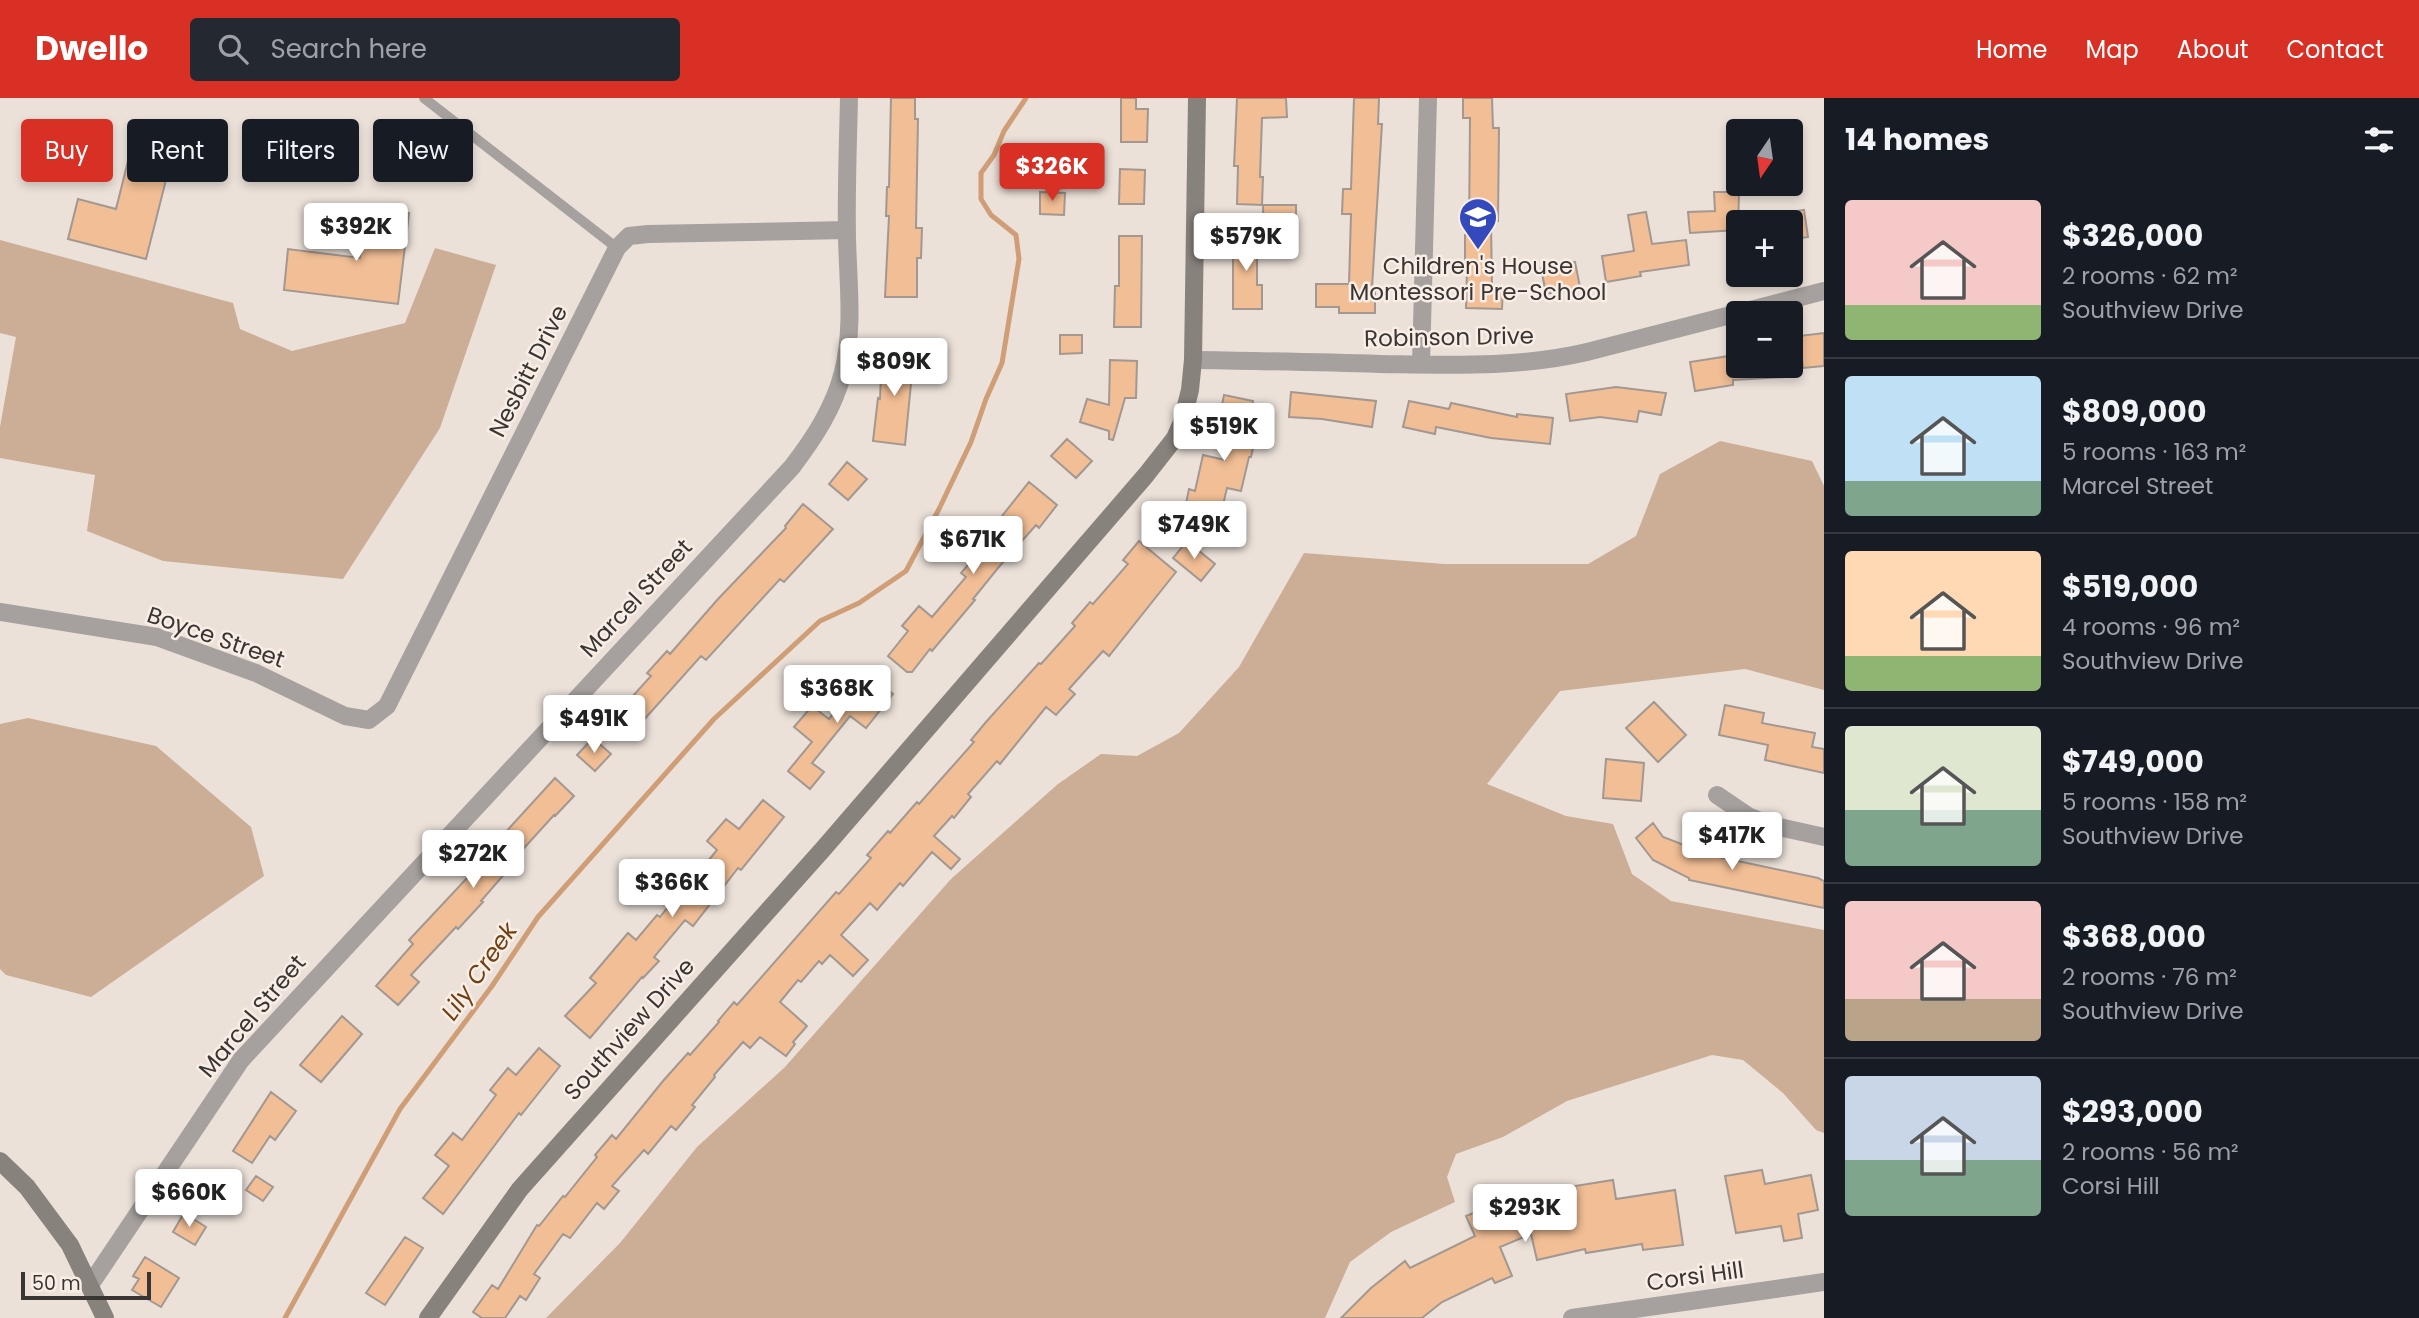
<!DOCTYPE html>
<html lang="en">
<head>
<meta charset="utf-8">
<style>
	body { margin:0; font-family:Poppins,sans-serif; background:#242831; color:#f1f3f6; height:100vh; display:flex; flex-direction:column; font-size:26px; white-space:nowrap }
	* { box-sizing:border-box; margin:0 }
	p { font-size:23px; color:#9ea1a6 }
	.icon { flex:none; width:38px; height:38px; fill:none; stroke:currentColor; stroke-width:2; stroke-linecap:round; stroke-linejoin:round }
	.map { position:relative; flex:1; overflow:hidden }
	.drawer { display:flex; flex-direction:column; background:#171b24; width:595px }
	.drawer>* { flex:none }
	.guide { position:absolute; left:21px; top:21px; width:665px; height:63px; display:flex; gap:14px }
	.needle { width:46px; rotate:193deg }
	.controls { position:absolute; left:1726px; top:21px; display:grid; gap:14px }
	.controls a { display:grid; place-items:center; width:77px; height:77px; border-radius:7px; background:#171b24; box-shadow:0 4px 10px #0003; font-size:35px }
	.scale { position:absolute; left:21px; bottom:18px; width:130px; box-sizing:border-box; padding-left:7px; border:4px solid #383532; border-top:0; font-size:19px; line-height:24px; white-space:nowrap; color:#383532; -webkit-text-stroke:5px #f8eee6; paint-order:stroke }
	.price { position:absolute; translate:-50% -60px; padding:0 16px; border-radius:7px; background:#fff; color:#222; font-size:23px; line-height:46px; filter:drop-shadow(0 2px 4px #0008) }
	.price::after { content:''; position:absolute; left:50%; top:42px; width:21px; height:16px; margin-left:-10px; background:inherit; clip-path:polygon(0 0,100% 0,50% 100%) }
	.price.current { background:#d93025; color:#fff }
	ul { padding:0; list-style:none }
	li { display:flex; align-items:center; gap:21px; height:175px; padding:0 21px }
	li+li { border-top:2px solid #363941 }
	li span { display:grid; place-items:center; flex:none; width:196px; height:140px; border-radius:7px; color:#555 }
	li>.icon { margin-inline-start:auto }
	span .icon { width:84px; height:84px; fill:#fffc; stroke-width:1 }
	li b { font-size:30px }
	h2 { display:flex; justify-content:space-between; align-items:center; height:84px; padding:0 21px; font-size:30px }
	.pill { padding:0 24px; border-radius:7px; background:#171b24; box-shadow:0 4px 10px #0003; font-size:24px; line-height:63px }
	.pill.current { background:#d93025; color:#fff }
	header { display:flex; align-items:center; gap:42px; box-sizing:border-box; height:98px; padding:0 35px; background:#d93025; color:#fff }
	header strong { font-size:33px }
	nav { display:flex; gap:38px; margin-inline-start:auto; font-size:24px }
	.search { width:490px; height:63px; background:#242831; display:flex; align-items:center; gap:18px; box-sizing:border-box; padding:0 24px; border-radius:7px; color:#9ea1a6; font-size:26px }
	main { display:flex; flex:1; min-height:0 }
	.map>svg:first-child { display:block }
</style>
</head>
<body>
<header>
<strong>Dwello</strong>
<div class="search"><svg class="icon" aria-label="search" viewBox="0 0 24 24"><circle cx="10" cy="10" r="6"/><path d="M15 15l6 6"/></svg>Search here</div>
<nav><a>Home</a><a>Map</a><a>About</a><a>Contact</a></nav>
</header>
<main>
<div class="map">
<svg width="1824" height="1220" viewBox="0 0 1824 1220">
	<rect width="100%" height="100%" fill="#ebe1d9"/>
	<path fill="#ccad95" d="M 0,142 L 233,205 L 240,231 L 292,253 L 405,225 L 435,150 L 496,167 L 440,330 L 343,481 L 163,463 L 87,433 L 95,377 L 0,360 L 0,329 L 16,239 L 0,235 Z
		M 1720,343 L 1812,363 L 1824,388 L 1824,592 L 1745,571 L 1560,593 L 1487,686 L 1566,718 L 1613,726 L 1632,776 L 1671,803 L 1824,832 L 1824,1035 L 1816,1032 L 1783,995 L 1743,962 L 1712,957 L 1567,1003 L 1503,1039 L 1456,1056 L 1447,1079 L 1455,1104 L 1391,1134 L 1350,1164 L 1325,1220 L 546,1220 L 620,1145 L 697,1049 L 785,969 L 951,781 L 1058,686 L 1101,656 L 1137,658 L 1179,635 L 1239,569 L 1304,455 L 1444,466 L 1588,466 L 1636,438 L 1660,376 Z
		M 28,620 L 156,648 L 251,729 L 264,778 L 91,899 L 6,877 L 0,871 L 0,626 Z"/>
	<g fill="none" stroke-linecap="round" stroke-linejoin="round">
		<path stroke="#cf9e76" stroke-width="5" d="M 285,1220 L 400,1011 L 492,888 L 538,819 L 714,621 L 820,523 L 859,505 L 906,473 L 939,411 L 971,344 L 986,301 L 1002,265 L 1019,161 L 1016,137 L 991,117 L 981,101 L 981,75 L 994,57 L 1004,33 L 1026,0"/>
	</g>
	<path fill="#f1be95" stroke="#a29891" stroke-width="2" d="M 891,0 L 915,0 L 915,21 L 918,21 L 916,130 L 922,130 L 921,160 L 917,160 L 917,199 L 885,199 L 889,118 L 886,118 L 887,89 L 889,89 Z
		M 1121,0 L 1136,0 L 1136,11 L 1148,11 L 1147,44 L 1121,44 Z
		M 1237,0 L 1286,0 L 1287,19 L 1262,20 L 1260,79 L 1263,79 L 1262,107 L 1237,106 L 1238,68 L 1234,68 Z
		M 1354,0 L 1379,0 L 1378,26 L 1382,26 L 1372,190 L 1375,190 L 1375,215 L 1339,215 L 1339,209 L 1316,209 L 1316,186 L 1349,186 L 1351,116 L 1342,116 L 1343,91 L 1351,91 Z
		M 1463,0 L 1492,0 L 1493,30 L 1499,30 L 1498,123 L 1491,123 L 1492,189 L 1503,189 L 1502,211 L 1466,210 L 1467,170 L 1465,170 L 1465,137 L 1469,137 L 1470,20 L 1463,20 Z
		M 129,59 L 169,70 L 146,161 L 68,141 L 78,101 L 116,111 Z
		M 1120,71 L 1145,72 L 1144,106 L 1119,106 Z
		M 1040,94 L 1065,95 L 1064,117 L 1040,116 Z
		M 1714,94 L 1739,94 L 1738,132 L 1690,135 L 1688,114 L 1715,113 Z
		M 1263,107 L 1296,107 L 1296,121 L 1281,121 L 1282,142 L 1264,142 Z
		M 366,109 L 409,115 L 398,206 L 284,192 L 288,151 L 360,160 Z
		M 1804,112 L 1808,139 L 1790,142 L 1790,114 Z
		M 1646,114 L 1652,146 L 1686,142 L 1689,167 L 1640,174 L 1641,178 L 1606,184 L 1602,158 L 1634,153 L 1628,117 Z
		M 1233,136 L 1257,136 L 1257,187 L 1262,187 L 1262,211 L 1233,211 Z
		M 1119,138 L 1142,138 L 1141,229 L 1114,229 L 1115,188 L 1119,188 Z
		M 1575,164 L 1580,189 L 1546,196 L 1541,170 Z
		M 1824,235 L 1824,268 L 1803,270 L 1799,238 Z
		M 1060,237 L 1082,237 L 1082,255 L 1060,256 Z
		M 882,254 L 914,255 L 905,347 L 873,343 L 878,300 L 880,301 Z
		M 1729,258 L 1730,268 L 1785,268 L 1785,279 L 1733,282 L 1733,287 L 1695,293 L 1690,264 Z
		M 1110,262 L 1137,263 L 1136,300 L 1125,300 L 1113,342 L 1109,341 L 1109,333 L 1080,324 L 1087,301 L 1109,307 Z
		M 1616,289 L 1666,295 L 1661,317 L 1639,313 L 1637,324 L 1600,319 L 1570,323 L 1566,296 Z
		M 1291,294 L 1376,303 L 1372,329 L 1322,321 L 1289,319 Z
		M 1224,297 L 1253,303 L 1246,340 L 1255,342 L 1251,359 L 1249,359 L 1241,393 L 1227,390 L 1219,424 L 1184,415 L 1189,391 L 1195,393 L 1203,357 L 1225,362 L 1233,330 L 1218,327 Z
		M 1409,303 L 1449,311 L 1451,305 L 1517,319 L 1517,316 L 1553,320 L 1550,346 L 1491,340 L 1436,329 L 1435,336 L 1403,329 Z
		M 1067,341 L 1092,363 L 1076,380 L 1051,358 Z
		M 847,364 L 867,381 L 848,402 L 829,386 Z
		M 1029,384 L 1057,407 L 1039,430 L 1036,427 L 998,470 L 973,501 L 975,502 L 932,553 L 930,551 L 912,574 L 907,574 L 888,558 L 908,533 L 902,528 L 919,508 L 932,519 L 966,479 L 961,475 L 985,447 L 977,440 L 995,420 L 998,423 Z
		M 803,406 L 833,431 L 784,484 L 780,481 L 706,562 L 701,558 L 641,625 L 623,609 L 651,578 L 647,575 L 667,553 L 670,556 L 718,501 L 786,430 L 785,428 Z
		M 1139,443 L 1176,474 L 1109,558 L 1103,553 L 1069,591 L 1075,596 L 1056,617 L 1046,609 L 1000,666 L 997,663 L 968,696 L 971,699 L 954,720 L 952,718 L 934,738 L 960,761 L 951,771 L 932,754 L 903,788 L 900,785 L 877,812 L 870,805 L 841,837 L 868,862 L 853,878 L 830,857 L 822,866 L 819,863 L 801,884 L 798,882 L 780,904 L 807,928 L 793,944 L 795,946 L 786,958 L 760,939 L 750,950 L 743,944 L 714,977 L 715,979 L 692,1007 L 695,1009 L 676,1032 L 671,1028 L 648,1056 L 644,1052 L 612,1088 L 619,1093 L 604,1111 L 597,1105 L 570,1140 L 563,1136 L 534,1176 L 540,1180 L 526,1202 L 520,1198 L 505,1220 L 482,1220 L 473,1214 L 492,1187 L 498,1191 L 537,1127 L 539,1128 L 563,1098 L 565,1099 L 597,1059 L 595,1057 L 612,1037 L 616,1041 L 663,983 L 688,955 L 690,957 L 719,924 L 718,923 L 734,904 L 737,907 L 836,794 L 839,796 L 871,760 L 867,757 L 888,733 L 890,735 L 917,704 L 919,706 L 974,644 L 971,642 L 986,624 L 1039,565 L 1041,566 L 1075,528 L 1072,525 L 1090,504 L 1093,506 L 1128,466 L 1123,462 Z
		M 1187,443 L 1215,466 L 1201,483 L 1173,460 Z
		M 866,575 L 893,596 L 866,630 L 850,618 L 812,665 L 824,674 L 810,691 L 788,673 L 812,644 L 794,629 L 812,608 L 829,621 Z
		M 1654,604 L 1686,637 L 1658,664 L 1626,630 Z
		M 1725,607 L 1764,615 L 1762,625 L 1815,635 L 1812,649 L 1824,651 L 1824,675 L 1765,662 L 1768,647 L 1719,637 Z
		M 593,640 L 611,656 L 595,673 L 577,657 Z
		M 1606,661 L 1644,665 L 1641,703 L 1603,700 Z
		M 555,680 L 574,698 L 555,718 L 554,717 L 505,771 L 507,773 L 481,803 L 483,804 L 458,831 L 456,829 L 411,877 L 419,884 L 398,907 L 376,888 L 413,846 L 409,842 L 468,779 L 467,778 L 483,759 Z
		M 763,702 L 784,719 L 741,772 L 738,770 L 693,828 L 685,822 L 654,859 L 659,863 L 643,880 L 642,879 L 590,940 L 565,918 L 596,885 L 590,880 L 628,835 L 636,842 L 657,817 L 660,819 L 684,789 L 686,790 L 717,752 L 707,743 L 726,721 L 739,731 Z
		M 1653,725 L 1663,739 L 1687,748 L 1686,752 L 1818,780 L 1824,783 L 1824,810 L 1689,782 L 1689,780 L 1653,762 L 1636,740 Z
		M 342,918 L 362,936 L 321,984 L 300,967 Z
		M 539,950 L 560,968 L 521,1017 L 519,1015 L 443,1116 L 423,1100 L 449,1068 L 435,1057 L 453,1035 L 462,1042 L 496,997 L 490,992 L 508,970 L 516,977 Z
		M 271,994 L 296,1013 L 275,1042 L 270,1038 L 252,1065 L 233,1053 Z
		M 1762,1072 L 1765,1086 L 1811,1077 L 1818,1112 L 1798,1116 L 1802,1140 L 1784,1143 L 1781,1128 L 1736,1135 L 1725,1078 Z
		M 256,1078 L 273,1089 L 263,1103 L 246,1092 Z
		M 1613,1082 L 1616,1101 L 1675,1092 L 1683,1147 L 1643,1152 L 1642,1146 L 1586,1155 L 1585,1151 L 1537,1162 L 1531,1136 L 1500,1149 L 1512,1178 L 1495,1185 L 1492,1180 L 1442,1204 L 1422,1220 L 1341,1220 L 1371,1190 L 1405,1163 L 1410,1170 L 1475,1138 L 1466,1118 L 1505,1102 L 1508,1107 L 1576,1092 L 1575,1088 Z
		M 184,1115 L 206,1129 L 195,1147 L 173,1134 Z
		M 405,1139 L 423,1150 L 385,1207 L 366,1195 Z
		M 145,1159 L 179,1180 L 161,1209 L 132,1192 L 139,1181 L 133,1178 Z"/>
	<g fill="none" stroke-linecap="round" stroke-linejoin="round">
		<path stroke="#a6a19e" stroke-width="10" d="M 424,0 L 617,150"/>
		<path stroke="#a6a19e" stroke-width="18" d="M 1193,262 C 1255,263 1318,264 1380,266 C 1450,267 1519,270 1587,254 L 1824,193
			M 1421,266 L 1428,0
			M 0,514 L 157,539 L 256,575 L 345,618 L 369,622 L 387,608 L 617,150 L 629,138 L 648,136 L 847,132
			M 1717,697 L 1748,718 L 1770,727 L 1824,739
			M 90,1187 L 241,962 L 792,369 C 814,340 834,310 843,274 C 854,231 848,184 847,140 C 846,94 848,47 849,0
			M 1572,1220 L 1824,1184"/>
		<path stroke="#88827d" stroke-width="18" d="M 0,1063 L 27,1089 L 70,1147 L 105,1220
			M 428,1220 L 520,1091 L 824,750 L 1146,377 L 1175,340 L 1182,324 L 1190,292 L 1193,262 L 1197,0"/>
	</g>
	<defs>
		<symbol id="school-pin" viewBox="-11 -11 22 30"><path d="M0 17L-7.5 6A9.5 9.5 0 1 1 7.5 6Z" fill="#3449bb" stroke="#f8eee6"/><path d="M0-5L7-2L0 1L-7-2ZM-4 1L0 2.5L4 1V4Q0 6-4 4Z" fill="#fff"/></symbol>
	</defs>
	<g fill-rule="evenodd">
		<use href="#school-pin" x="1456" y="97" width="44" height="60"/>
	</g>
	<g text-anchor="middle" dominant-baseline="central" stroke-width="5" stroke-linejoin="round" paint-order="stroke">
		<g font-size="23" fill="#383532" stroke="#f8eee6">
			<text x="1478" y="168">Children's House<tspan x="1478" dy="26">Montessori Pre-School</tspan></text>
		</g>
		<g font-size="23" fill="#383532" stroke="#f8eee6">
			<text transform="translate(1449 239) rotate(-1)">Robinson Drive</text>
			<text transform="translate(528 273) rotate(-63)">Nesbitt Drive</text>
			<text transform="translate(636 500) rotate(-47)">Marcel Street</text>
			<text transform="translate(216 539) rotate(19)">Boyce Street</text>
			<text transform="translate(252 918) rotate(-50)">Marcel Street</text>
			<text transform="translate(629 931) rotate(-48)">Southview Drive</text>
			<text transform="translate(1695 1178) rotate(-8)">Corsi Hill</text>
		</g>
		<g font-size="24" font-style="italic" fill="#6f4011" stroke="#f8eee6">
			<text transform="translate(479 873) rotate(-55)">Lily Creek</text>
		</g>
	</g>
</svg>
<div class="controls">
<a><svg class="needle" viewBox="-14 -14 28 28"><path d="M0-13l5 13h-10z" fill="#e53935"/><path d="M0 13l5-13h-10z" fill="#9ea1a6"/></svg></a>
<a>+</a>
<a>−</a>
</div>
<div class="scale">50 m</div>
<b class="price current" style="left:1052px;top:105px">$326K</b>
<b class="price" style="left:356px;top:165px">$392K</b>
<b class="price" style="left:1246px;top:175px">$579K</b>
<b class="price" style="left:894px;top:300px">$809K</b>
<b class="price" style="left:1224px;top:365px">$519K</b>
<b class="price" style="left:1194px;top:463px">$749K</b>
<b class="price" style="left:973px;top:478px">$671K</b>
<b class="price" style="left:837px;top:627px">$368K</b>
<b class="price" style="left:594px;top:657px">$491K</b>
<b class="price" style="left:1732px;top:774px">$417K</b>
<b class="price" style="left:473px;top:792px">$272K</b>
<b class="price" style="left:672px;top:821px">$366K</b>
<b class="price" style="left:189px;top:1131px">$660K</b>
<b class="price" style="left:1525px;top:1146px">$293K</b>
<div class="guide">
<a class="pill current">Buy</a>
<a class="pill">Rent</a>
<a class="pill">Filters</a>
<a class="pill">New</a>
</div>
</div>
<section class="drawer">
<h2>14 homes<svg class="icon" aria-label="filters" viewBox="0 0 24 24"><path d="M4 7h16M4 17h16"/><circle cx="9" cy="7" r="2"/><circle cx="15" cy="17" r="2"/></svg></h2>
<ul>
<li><span style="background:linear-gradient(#f6c9c9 75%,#8fb573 0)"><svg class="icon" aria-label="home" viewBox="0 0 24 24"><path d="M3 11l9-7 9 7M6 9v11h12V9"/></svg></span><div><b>$326,000</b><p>2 rooms · 62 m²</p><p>Southview Drive</p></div></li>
<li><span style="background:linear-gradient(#bfe0f5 75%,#7fa58c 0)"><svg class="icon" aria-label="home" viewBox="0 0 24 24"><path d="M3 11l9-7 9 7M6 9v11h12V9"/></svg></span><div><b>$809,000</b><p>5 rooms · 163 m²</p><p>Marcel Street</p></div></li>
<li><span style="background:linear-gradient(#ffd9b3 75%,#8fb573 0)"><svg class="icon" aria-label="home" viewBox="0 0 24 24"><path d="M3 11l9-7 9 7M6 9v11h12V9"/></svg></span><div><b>$519,000</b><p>4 rooms · 96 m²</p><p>Southview Drive</p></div></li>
<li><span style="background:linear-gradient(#dfe7d0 60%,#7fa58c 0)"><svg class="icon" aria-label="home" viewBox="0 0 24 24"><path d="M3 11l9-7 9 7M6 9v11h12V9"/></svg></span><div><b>$749,000</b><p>5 rooms · 158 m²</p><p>Southview Drive</p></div></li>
<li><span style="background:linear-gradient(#f6c9c9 70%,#b9a48a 0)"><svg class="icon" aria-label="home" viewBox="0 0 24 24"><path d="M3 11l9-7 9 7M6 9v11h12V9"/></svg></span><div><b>$368,000</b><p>2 rooms · 76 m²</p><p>Southview Drive</p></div></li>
<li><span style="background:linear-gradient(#c9d6e8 60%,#7fa58c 0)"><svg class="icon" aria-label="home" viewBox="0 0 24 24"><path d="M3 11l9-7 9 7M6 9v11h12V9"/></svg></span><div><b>$293,000</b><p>2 rooms · 56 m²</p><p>Corsi Hill</p></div></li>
</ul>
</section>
</main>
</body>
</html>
